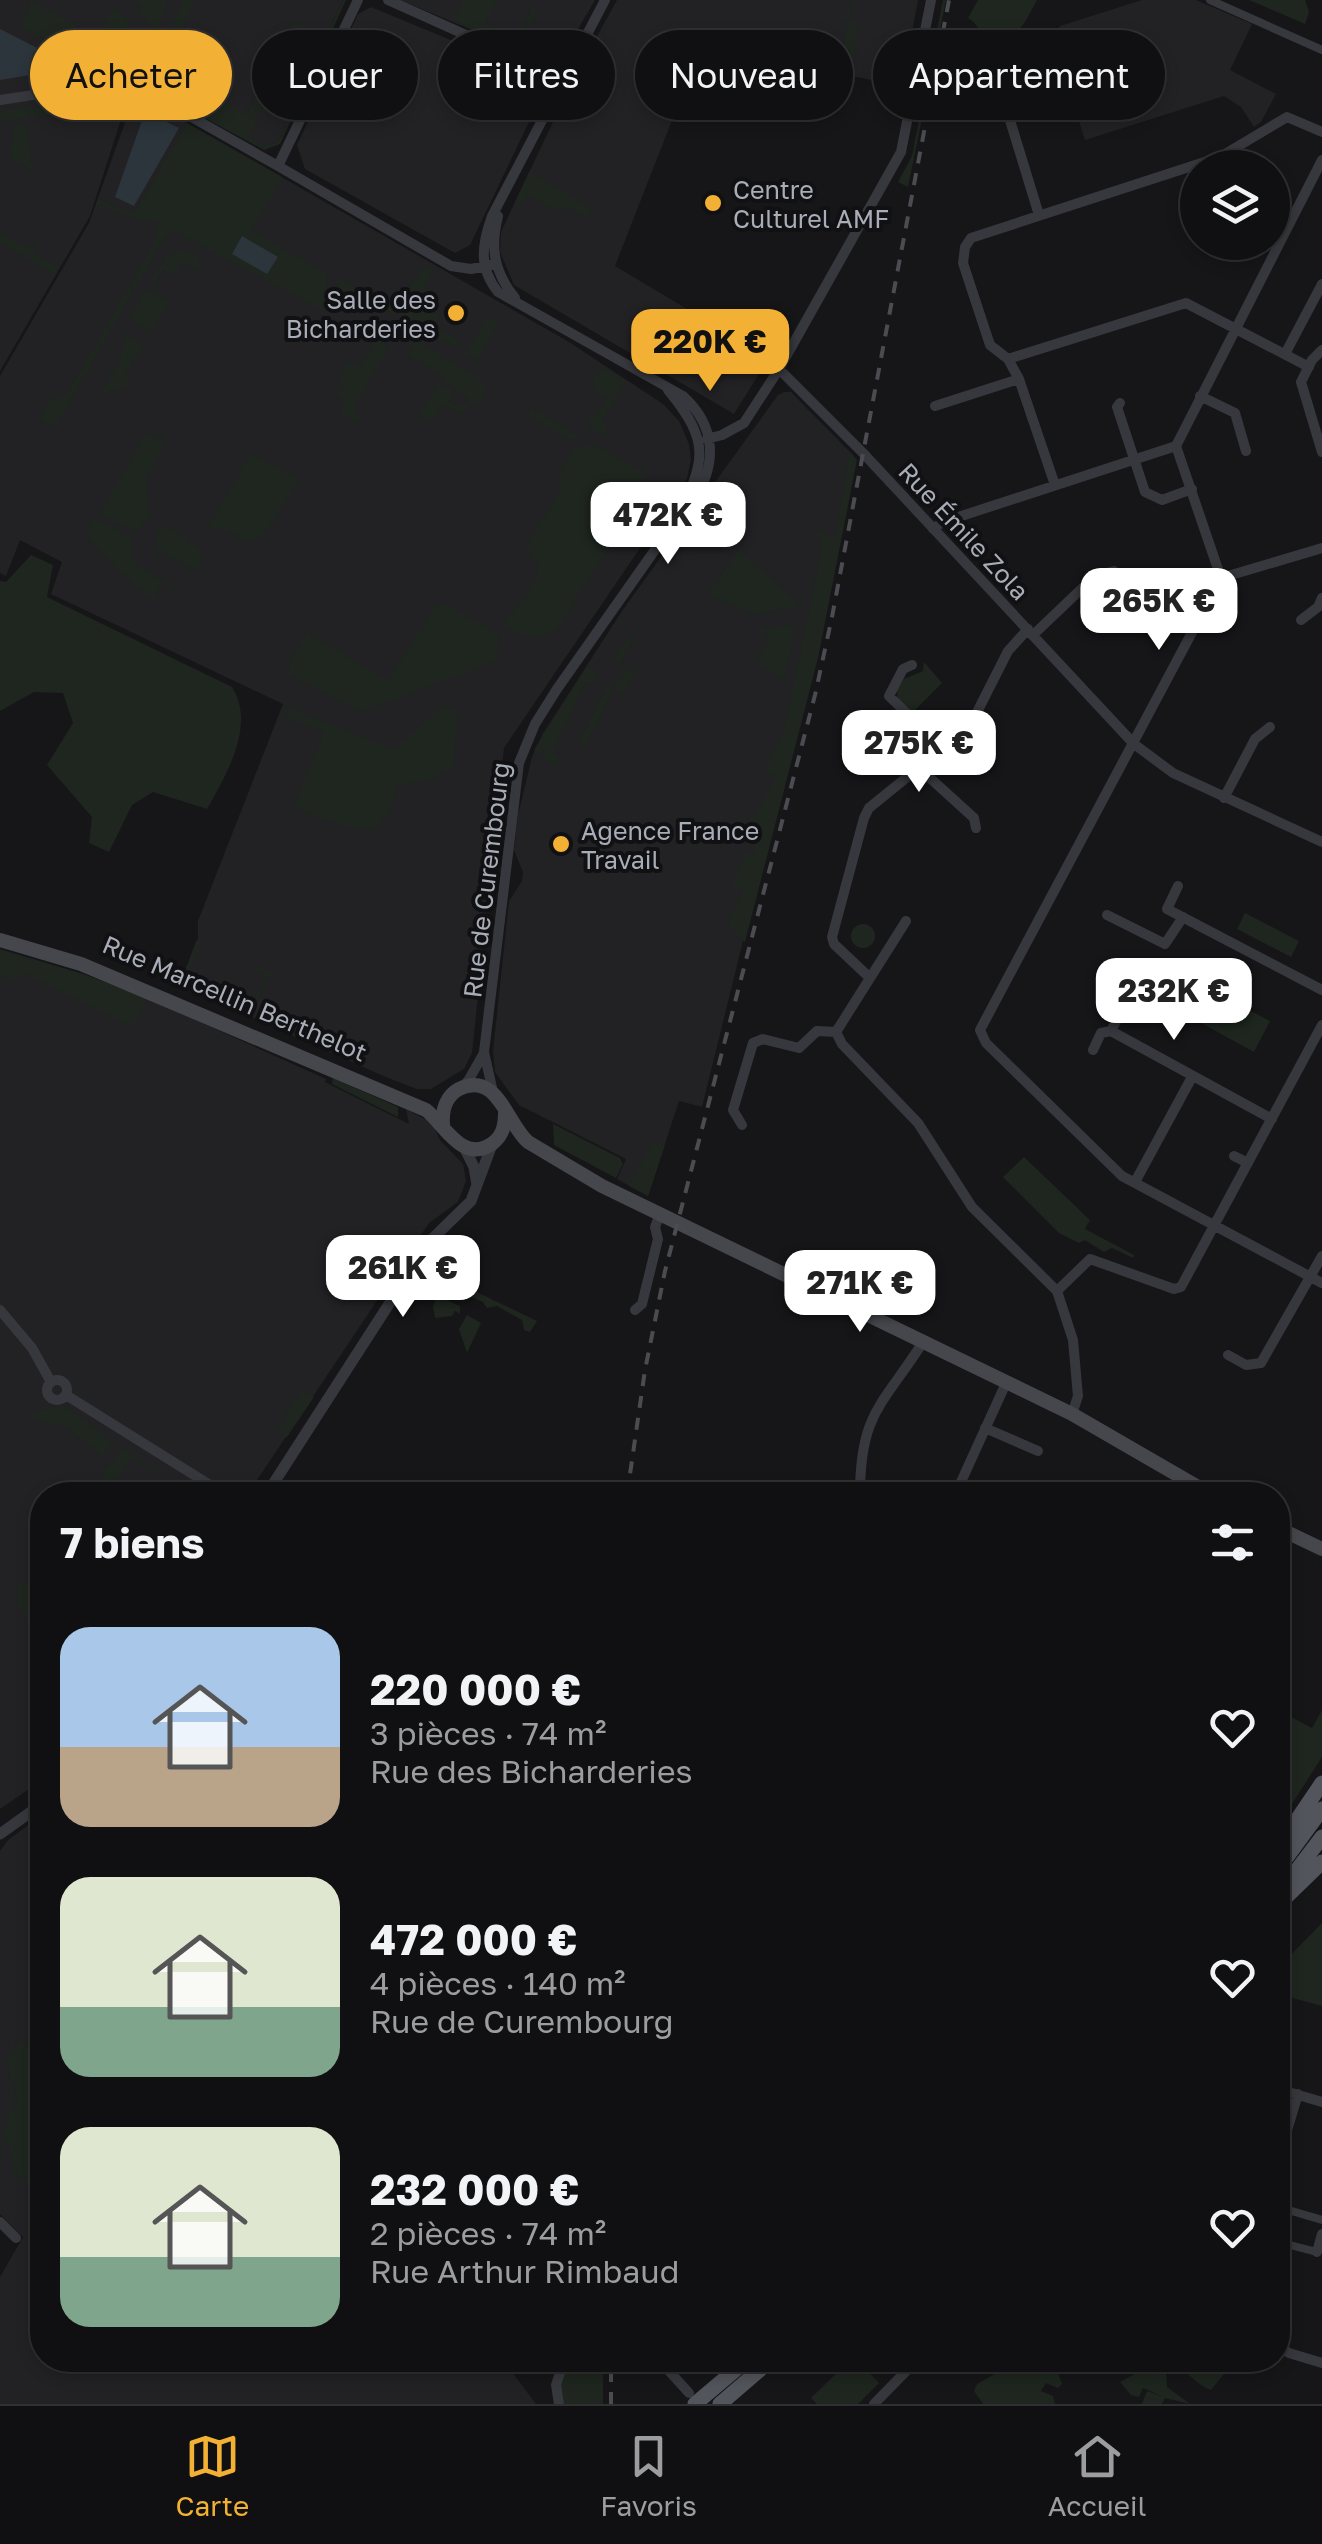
<!DOCTYPE html>
<html lang="fr">
<head>
<meta charset="utf-8">
<style>
	body { margin:0; font-family:"Golos Text",sans-serif; background:#19191b; color:#f1f3f6; height:100vh; display:flex; flex-direction:column; font-size:38px; white-space:nowrap }
	* { box-sizing:border-box; margin:0 }
	p { font-size:32px; color:#9c9d9f }
	.icon { flex:none; width:55px; height:55px; fill:none; stroke:currentColor; stroke-width:2; stroke-linecap:round; stroke-linejoin:round }
	.map { position:relative; flex:1; overflow:hidden }
	.sheet { position:absolute; left:30px; top:1482px; width:1260px; height:890px; display:flex; flex-direction:column; background:#101012; border-radius:40px; box-shadow:0 5px 15px #0003,0 0 0 2px #303032 }
	.sheet>* { flex:none }
	.banner { position:absolute; left:30px; top:30px; width:1262px; height:90px; display:flex; gap:20px }
	.buttons { position:absolute; left:1180px; top:150px; display:grid; gap:20px }
	.buttons a { display:grid; place-items:center; width:110px; height:110px; border-radius:50%; background:#101012; box-shadow:0 5px 15px #0003,0 0 0 2px #303032; font-size:50px }
	.price { position:absolute; translate:-50% -85px; padding:0 22px; border-radius:20px; background:#fff; color:#222; font-size:32px; line-height:65px; filter:drop-shadow(0 2px 5px #0008) }
	.price::after { content:''; position:absolute; left:50%; top:60px; width:30px; height:22px; margin-left:-15px; background:inherit; clip-path:polygon(0 0,100% 0,50% 100%) }
	.price.on { background:#f2b134; color:#111 }
	ul { padding:0; list-style:none }
	li { display:flex; align-items:center; gap:30px; height:250px; padding:0 30px }
	li span { display:grid; place-items:center; flex:none; width:280px; height:200px; border-radius:30px; color:#555 }
	li>.icon { margin-inline-start:auto }
	span .icon { width:120px; height:120px; fill:#fffc; stroke-width:1 }
	li b { font-size:42px }
	h2 { display:flex; justify-content:space-between; align-items:center; height:120px; padding:0 30px; font-size:42px }
	.chip { padding:0 35px; border-radius:45px; background:#101012; box-shadow:0 5px 15px #0003,0 0 0 2px #303032; font-size:35px; line-height:90px }
	.chip.on { background:#f2b134; color:#111 }
	.menu { display:flex; justify-content:space-around; align-items:center; height:140px; border-top:2px solid #303032; background:#101012; font-size:28px; color:#9c9d9f }
	.menu a { display:grid; justify-items:center; gap:5px }
	.menu .on { color:#f2b134 }
	.map>svg:first-child { display:block }
</style>
</head>
<body>
<div class="map">
<svg width="1322" height="2404" viewBox="0 0 1322 2404">
	<rect width="100%" height="100%" fill="#161618"/>
	<path fill="#222225" d="M 0,0 L 343,0 L 278,142 L 266,147 L 149,79 L 134,79 L 90,216 L 0,371 Z
		M 400,0 L 595,0 L 564,53 L 547,61 Z
		M 617,0 L 918,0 L 902,86 L 837,73 L 707,31 L 615,266 L 769,358 L 734,414 L 514,285 L 500,252 L 501,232 L 515,202 L 571,84 Z
		M 1142,0 L 1196,0 L 1252,24 L 1230,70 L 1276,94 L 1261,122 L 1254,127 L 1241,107 L 1224,96 L 1085,140 L 1053,39 L 1060,26 Z
		M 371,7 L 540,77 L 542,95 L 470,245 L 455,253 L 305,169 L 297,145 L 358,14 Z
		M 133,100 L 154,105 L 217,140 L 569,342 L 663,404 L 679,421 L 689,444 L 691,459 L 687,479 L 504,748 L 472,1053 L 464,1069 L 431,1089 L 417,1089 L 388,1078 L 182,986 L 181,980 L 198,938 L 198,921 L 283,704 L 51,594 L 62,562 L 20,540 L 6,576 L 0,573 L 0,376 L 89,223 Z
		M 784,392 L 791,392 L 853,455 L 814,654 L 702,1107 L 679,1101 L 648,1196 L 617,1179 L 626,1159 L 519,1105 L 495,1072 L 493,1051 L 509,901 L 522,881 L 523,872 L 514,850 L 518,815 L 532,757 L 542,735 L 622,611 L 778,395 Z
		M 0,949 L 83,974 L 147,998 L 326,1079 L 325,1082 L 409,1124 L 406,1109 L 432,1123 L 440,1140 L 463,1164 L 466,1181 L 458,1202 L 429,1223 L 247,1495 L 42,1495 L 42,1780 L 0,1809 Z
		M 42,1815 L 42,2360 L 503,2360 L 536,2404 L 0,2404 L 0,2277 L 23,2237 L 0,2214 L 0,1851 L 8,1840 Z"/>
	<path fill="#1e261f" d="M 132,0 L 168,0 L 152,43 C 152,28 152,21 138,13 L 142,5 Z
		M 183,0 L 195,0 L 164,69 L 247,115 L 294,21 L 308,27 L 306,30 L 300,27 L 249,136 L 266,146 L 278,142 L 343,0 L 346,0 L 280,144 L 264,150 L 140,83 L 149,79 Z
		M 463,0 L 498,0 L 486,22 L 504,33 L 503,37 L 513,43 L 532,10 L 522,1 L 538,9 L 521,39 L 547,55 L 553,53 L 567,31 L 576,33 L 564,53 L 547,61 L 454,20 Z
		M 853,0 L 849,20 L 858,22 L 851,76 L 837,73 L 849,21 L 841,19 Z
		M 943,0 L 946,0 L 908,187 L 898,182 L 912,156 Z
		M 978,0 L 1037,0 C 1027,18 1012,55 985,35 C 977,29 977,23 968,18 Z
		M 1249,0 L 1305,0 L 1309,12 L 1305,24 Z
		M 31,1 L 98,37 L 113,8 C 142,26 139,51 127,79 L 20,27 Z
		M 901,33 L 913,35 L 905,73 L 893,71 L 894,64 L 890,62 L 890,58 L 895,58 Z
		M 68,102 L 74,119 L 67,121 L 66,113 L 0,121 L 0,113 C 23,103 44,111 68,102 Z
		M 26,123 L 33,170 L 9,158 L 13,151 L 9,147 L 14,138 L 12,125 Z
		M 187,123 L 282,177 L 252,231 L 326,273 L 327,289 L 342,299 L 322,310 L 174,231 L 165,237 L 55,427 L 40,420 L 51,399 L 67,393 L 153,246 L 158,222 L 152,219 L 135,219 L 96,204 L 98,199 L 135,213 Z
		M 529,172 L 592,208 L 587,218 L 569,208 L 555,211 L 527,195 L 523,202 L 515,202 Z
		M 0,233 L 28,248 L 32,242 L 37,244 L 33,252 L 59,267 L 54,274 L 0,243 Z
		M 179,249 L 200,257 L 199,271 L 183,262 L 174,276 L 163,270 L 153,285 L 150,283 L 165,258 Z
		M 423,265 L 434,271 L 416,303 L 441,316 L 435,327 L 461,342 L 457,348 L 396,312 L 394,315 L 354,293 L 345,293 L 334,282 L 340,278 L 397,310 Z
		M 147,289 L 169,302 L 151,332 L 129,319 Z
		M 487,316 L 499,323 L 477,361 L 465,354 Z
		M 126,334 L 144,345 L 125,376 L 130,380 L 124,388 L 101,394 L 119,362 Z
		M 366,335 L 379,337 L 388,348 L 354,408 L 361,419 L 358,423 L 339,412 L 346,401 L 337,395 L 344,384 L 338,380 L 349,362 L 359,367 L 375,341 Z
		M 417,341 L 484,381 L 486,391 L 478,405 L 471,404 L 469,398 L 444,382 L 443,375 L 409,355 L 412,343 Z
		M 606,369 L 626,380 L 602,421 L 609,426 L 604,436 L 585,425 L 591,417 L 594,418 L 607,397 L 592,389 L 594,384 L 591,381 L 598,372 Z
		M 439,382 L 453,391 L 448,401 L 460,407 L 465,401 L 467,405 L 461,415 L 443,405 L 433,422 L 419,416 Z
		M 531,409 L 533,409 L 582,437 L 570,440 L 528,416 Z
		M 147,432 L 165,443 L 147,478 L 149,516 L 137,532 L 99,515 Z
		M 596,445 L 641,471 L 647,483 L 645,490 L 559,627 C 541,642 524,637 505,627 L 505,621 C 519,605 536,587 539,565 L 527,551 L 528,544 L 561,489 L 559,475 L 574,447 Z
		M 251,452 L 299,480 L 261,538 L 244,541 L 226,529 L 207,529 Z
		M 850,452 L 857,460 L 818,658 L 745,942 L 728,925 L 743,890 L 731,884 L 747,852 L 753,854 L 762,831 L 745,822 L 757,813 L 775,777 L 764,771 L 785,728 L 822,547 L 818,528 L 834,541 Z
		M 94,518 L 133,538 L 132,557 L 144,570 L 184,593 L 183,596 L 161,584 L 153,600 L 115,567 L 86,535 Z
		M 167,527 L 199,548 L 203,562 L 197,572 L 157,550 L 154,539 L 159,529 Z
		M 739,550 L 798,603 L 795,606 L 754,615 L 707,595 Z
		M 31,555 L 53,565 L 47,597 L 232,687 C 256,724 227,774 207,809 L 153,792 L 132,805 L 109,852 L 89,843 L 92,817 L 47,765 L 73,723 L 63,693 L 34,692 L 0,711 L 0,581 L 6,582 Z
		M 442,603 L 499,634 L 496,661 L 361,712 L 289,674 L 288,665 L 307,632 L 388,681 L 436,605 Z
		M 642,620 L 620,664 L 635,672 L 624,695 L 618,692 L 614,680 L 619,681 L 626,670 L 612,658 Z
		M 791,625 L 795,629 L 784,680 L 757,663 L 769,636 L 759,629 Z
		M 924,662 L 942,683 L 912,713 L 898,700 L 897,689 L 904,679 L 923,671 Z
		M 585,669 L 595,669 L 598,676 L 594,684 L 586,682 L 552,753 L 560,758 L 553,766 L 534,750 Z
		M 609,683 L 612,694 L 586,746 L 579,743 Z
		M 283,705 L 394,750 L 441,706 L 458,710 L 453,769 L 443,771 L 435,780 L 397,785 L 390,811 L 378,828 C 346,831 322,820 293,807 L 324,733 L 286,717 Z
		M 1245,913 L 1299,941 L 1291,957 L 1237,929 Z
		M851 936a12 12 0 1 1 24 0a12 12 0 1 1-24 0Z
		M 196,941 L 202,941 L 186,981 C 193,992 220,1005 234,1006 C 240,1006 246,1004 251,1006 L 265,975 L 257,970 L 259,966 L 276,974 L 275,978 L 268,976 L 250,1017 L 184,986 L 182,980 Z
		M 0,950 L 83,974 L 147,998 L 133,1027 L 23,972 L 17,982 L 0,974 Z
		M 1174,971 L 1270,1021 L 1254,1052 L 1159,1000 Z
		M 333,1078 L 398,1107 L 398,1117 L 332,1084 Z
		M 553,1124 L 620,1158 L 623,1164 L 616,1178 L 554,1145 Z
		M 653,1141 L 665,1145 L 648,1196 L 629,1186 Z
		M 1024,1157 L 1090,1220 L 1085,1229 L 1134,1255 L 1133,1258 L 1112,1248 L 1104,1252 L 1085,1240 L 1079,1243 L 1059,1233 L 1003,1177 Z
		M 433,1274 L 463,1289 L 466,1287 L 537,1321 L 530,1332 L 524,1330 L 522,1320 L 497,1306 L 487,1308 L 483,1302 L 428,1278 Z
		M 437,1296 L 460,1306 L 460,1314 L 455,1311 L 452,1316 L 435,1318 L 433,1306 Z
		M 467,1315 L 481,1323 L 467,1353 L 459,1329 Z
		M 302,1389 L 314,1397 L 287,1437 L 284,1437 L 279,1431 L 293,1403 L 287,1397 L 296,1399 Z
		M 64,1406 L 114,1443 L 101,1458 L 98,1457 L 100,1453 L 61,1424 L 44,1423 L 26,1413 Z
		M 122,1448 L 158,1472 L 157,1474 L 131,1458 L 106,1495 L 97,1495 L 104,1486 L 97,1481 Z
		M 42,1575 L 42,1588 L 28,1610 L 42,1619 L 42,1637 L 17,1605 L 19,1580 L 35,1589 Z
		M 1278,1710 L 1312,1728 L 1322,1710 L 1322,1757 L 1278,1826 Z
		M 1322,1923 L 1322,2006 L 1278,1994 L 1278,1968 Z
		M 25,2040 L 42,2081 L 42,2203 L 36,2212 L 27,2205 L 31,2185 L 13,2173 L 12,2151 L 2,2134 L 17,2097 L 6,2059 L 20,2041 Z
		M 603,2360 L 603,2404 L 564,2404 C 551,2370 575,2361 603,2360 Z
		M 850,2360 L 857,2360 L 879,2383 L 858,2404 L 817,2404 L 811,2398 Z
		M 1020,2360 L 1053,2360 L 1062,2384 L 1058,2388 L 1046,2383 L 1041,2391 L 1053,2396 L 1055,2404 L 983,2404 L 974,2391 L 977,2384 Z
		M 1166,2360 L 1200,2360 L 1224,2374 L 1211,2390 C 1191,2382 1185,2366 1166,2360 Z
		M 1155,2363 L 1166,2369 L 1167,2387 L 1190,2404 L 1165,2398 L 1162,2404 L 1142,2404 L 1147,2391 L 1164,2397 L 1143,2388 L 1139,2397 L 1131,2395 L 1120,2382 Z"/>
	<path fill="#2c353c" d="M 0,29 L 47,53 L 42,73 L 0,80 Z
		M 145,112 L 179,128 L 134,206 L 115,197 Z
		M 242,236 L 278,257 L 267,274 L 232,254 Z"/>
	<g fill="none" stroke-linecap="round" stroke-linejoin="round">
		<path stroke="#37383d" stroke-width="8" d="M 1210,0 L 1322,50
			M 1278,2207 L 1322,2220
			M 1278,2242 L 1317,2252"/>
		<path stroke="#37383d" stroke-width="10" d="M 358,0 L 278,166 L 451,266 L 471,269 L 496,264
			M 388,0 L 562,78
			M 605,0 L 492,216 C 482,244 478,267 498,292 L 683,396 C 716,426 718,464 693,501
			M 1002,94 L 1039,215
			M 0,100 C 50,93 99,82 149,93 L 278,166
			M 1322,160 L 1176,446 L 1221,578 L 980,1030 L 986,1043 L 1122,1176 L 1322,1283
			M 498,216 C 490,248 494,272 515,298
			M 1322,350 L 1312,360 L 1301,382 L 1322,452
			M 1285,354 L 1322,284
			M 1008,359 L 1186,303 L 1309,367
			M 779,369 L 863,453 L 1134,744 L 1173,773 L 1322,842
			M 1200,396 L 1235,413 L 1246,451
			M 1120,403 L 1117,407 L 1145,492 L 1162,500 L 1192,489
			M 935,406 L 1019,379
			M 707,439 L 722,435 L 744,423 L 779,369 L 901,152 L 931,0
			M 1055,485 L 1019,379 L 1008,359 L 990,345 L 963,263 L 965,247 L 971,238 L 1220,157 L 1287,117 L 1322,132
			M 933,529 L 943,522 L 1176,446
			M 1221,578 L 1322,548
			M 1301,620 L 1318,607 L 1322,598
			M 1033,635 L 1095,576 L 1114,571
			M 912,665 L 903,669 L 889,696 L 942,748
			M 920,769 L 974,818 L 976,828
			M 1224,798 L 1255,739 L 1270,727
			M 1178,886 L 1167,909 L 1322,990
			M 1107,915 L 1165,944 L 1183,917
			M 870,978 L 834,944 L 832,937 L 864,818 L 869,808 L 970,726 L 1008,651 L 1028,629
			M 1111,1031 L 1123,1008
			M 836,1032 L 842,1044 L 918,1123 L 972,1207 L 1057,1291 L 1073,1340 L 1078,1396 L 1072,1414
			M 836,1032 L 906,921
			M 1093,1050 L 1101,1033 L 1111,1031 L 1272,1119
			M 460,1088 L 468,1081 L 484,1053
			M 493,1092 L 484,1052 L 519,763 L 535,724 L 557,689 L 676,520 C 705,462 712,443 668,390
			M 742,1125 L 733,1110 L 753,1043 L 763,1039 L 799,1048 L 817,1031 L 836,1032
			M 1234,1156 L 1248,1163
			M 1135,1182 L 1192,1077
			M 1057,1291 L 1090,1259 L 1174,1289 L 1181,1287 L 1322,1025
			M 0,1310 L 32,1348 L 51,1382
			M 635,1310 L 642,1304 L 658,1239 L 655,1227 L 660,1214
			M 1228,1355 L 1246,1365 L 1261,1363 L 1322,1256
			M47 1390a10 10 0 1 1 20 0a10 10 0 1 1-20 0Z
			M 66,1395 L 226,1495
			M 985,1428 L 1038,1451
			M 860,1495 C 860,1412 883,1405 923,1342
			M 955,1495 L 1007,1381
			M 1278,2089 L 1322,2102
			M 1278,2160 L 1298,2094
			M 0,2222 L 16,2238
			M 1317,2252 L 1322,2234
			M 1278,2345 L 1289,2353 L 1322,2363
			M 659,2360 L 689,2393
			M 559,2404 L 556,2385 L 564,2360
			M 874,2404 L 917,2360"/>
		<path stroke="#37383d" stroke-width="11" d="M 464,1147 L 474,1167 L 477,1185
			M 266,1495 L 429,1242 L 471,1201 L 493,1142
			M 0,1834 L 42,1804"/>
		<path stroke="#45474d" stroke-width="14" d="M 0,940 L 81,964 L 426,1110 C 445,1125 463,1165 493,1143 C 503,1135 505,1125 505,1113
			M 443,1124 C 442,1110 446,1096 459,1089 C 497,1070 507,1124 528,1142 L 602,1186 L 1072,1414 L 1212,1495
			M 1278,1528 L 1322,1549"/>
		<path stroke="#53555c" stroke-width="15" d="M 1278,1848 L 1322,1783
			M 1278,1869 L 1322,1809
			M 1278,1895 L 1322,1837
			M 1281,1902 L 1322,1862
			M 695,2404 L 747,2360
			M 720,2404 L 771,2360"/>
		<path stroke="#4a4c52" stroke-width="4" stroke-dasharray="12 10" stroke-linecap="butt" d="M 627,1495 L 645,1370 L 665,1271 L 815,695 L 832,617 L 949,0
			M 611,2404 L 611,2360"/>
	</g>
	<g fill="#f2b134" stroke="#111113" stroke-width="4">
		<circle cx="713" cy="203" r="10"/>
		<circle cx="456" cy="313" r="10"/>
		<circle cx="561" cy="844" r="10"/>
	</g>
	<g text-anchor="middle" dominant-baseline="central" stroke-width="8" stroke-linejoin="round" paint-order="stroke">
		<g font-size="25" fill="#a8adb8" stroke="#111113" text-anchor="start">
			<text x="733" y="189">Centre<tspan x="733" dy="29">Culturel AMF</tspan></text>
			<text x="436" y="299" text-anchor="end">Salle des<tspan x="436" dy="29">Bicharderies</tspan></text>
			<text x="581" y="830">Agence France<tspan x="581" dy="29">Travail</tspan></text>
		</g>
		<g font-size="25" fill="#a8adb8" stroke="#111113">
			<text transform="translate(964 531) rotate(47)">Rue Émile Zola</text>
			<text transform="translate(486 880) rotate(-83)">Rue de Curembourg</text>
			<text transform="translate(235 998) rotate(23)">Rue Marcellin Berthelot</text>
		</g>
	</g>
</svg>
<div class="buttons">
<a><svg class="icon" aria-label="layers" viewBox="0 0 24 24"><path d="M12 4l9 5-9 5-9-5zM3 14l9 5 9-5"/></svg></a>
</div>
<b class="price on" style="left:710px;top:394px">220K €</b>
<b class="price" style="left:668px;top:567px">472K €</b>
<b class="price" style="left:1159px;top:653px">265K €</b>
<b class="price" style="left:919px;top:795px">275K €</b>
<b class="price" style="left:1174px;top:1043px">232K €</b>
<b class="price" style="left:403px;top:1320px">261K €</b>
<b class="price" style="left:860px;top:1335px">271K €</b>
<div class="banner">
<a class="chip on">Acheter</a>
<a class="chip">Louer</a>
<a class="chip">Filtres</a>
<a class="chip">Nouveau</a>
<a class="chip">Appartement</a>
</div>
<section class="sheet">
<h2>7 biens<svg class="icon" aria-label="filters" viewBox="0 0 24 24"><path d="M4 7h16M4 17h16"/><circle cx="9" cy="7" r="2"/><circle cx="15" cy="17" r="2"/></svg></h2>
<ul>
<li><span style="background:linear-gradient(#a9c7e8 60%,#b9a48a 0)"><svg class="icon" aria-label="home" viewBox="0 0 24 24"><path d="M3 11l9-7 9 7M6 9v11h12V9"/></svg></span><div><b>220 000 €</b><p>3 pièces · 74 m²</p><p>Rue des Bicharderies</p></div><svg class="icon" aria-label="heart" viewBox="0 0 24 24"><path d="M12 20l-8-8c-3-5 5-10 8-4 3-6 11-1 8 4z"/></svg></li>
<li><span style="background:linear-gradient(#dfe7d0 65%,#7fa58c 0)"><svg class="icon" aria-label="home" viewBox="0 0 24 24"><path d="M3 11l9-7 9 7M6 9v11h12V9"/></svg></span><div><b>472 000 €</b><p>4 pièces · 140 m²</p><p>Rue de Curembourg</p></div><svg class="icon" aria-label="heart" viewBox="0 0 24 24"><path d="M12 20l-8-8c-3-5 5-10 8-4 3-6 11-1 8 4z"/></svg></li>
<li><span style="background:linear-gradient(#dfe7d0 65%,#7fa58c 0)"><svg class="icon" aria-label="home" viewBox="0 0 24 24"><path d="M3 11l9-7 9 7M6 9v11h12V9"/></svg></span><div><b>232 000 €</b><p>2 pièces · 74 m²</p><p>Rue Arthur Rimbaud</p></div><svg class="icon" aria-label="heart" viewBox="0 0 24 24"><path d="M12 20l-8-8c-3-5 5-10 8-4 3-6 11-1 8 4z"/></svg></li>
</ul>
</section>
</div>
<nav class="menu">
<a class="on"><svg class="icon" aria-label="map" viewBox="0 0 24 24"><path d="M3 6l6-2 6 2 6-2v14l-6 2-6-2-6 2zM9 4v14M15 6v14"/></svg>Carte</a>
<a><svg class="icon" aria-label="saved" viewBox="0 0 24 24"><path d="M7 4h10v16l-5-4-5 4z"/></svg>Favoris</a>
<a><svg class="icon" aria-label="home" viewBox="0 0 24 24"><path d="M3 11l9-7 9 7M6 9v11h12V9"/></svg>Accueil</a>
</nav>
</body>
</html>
